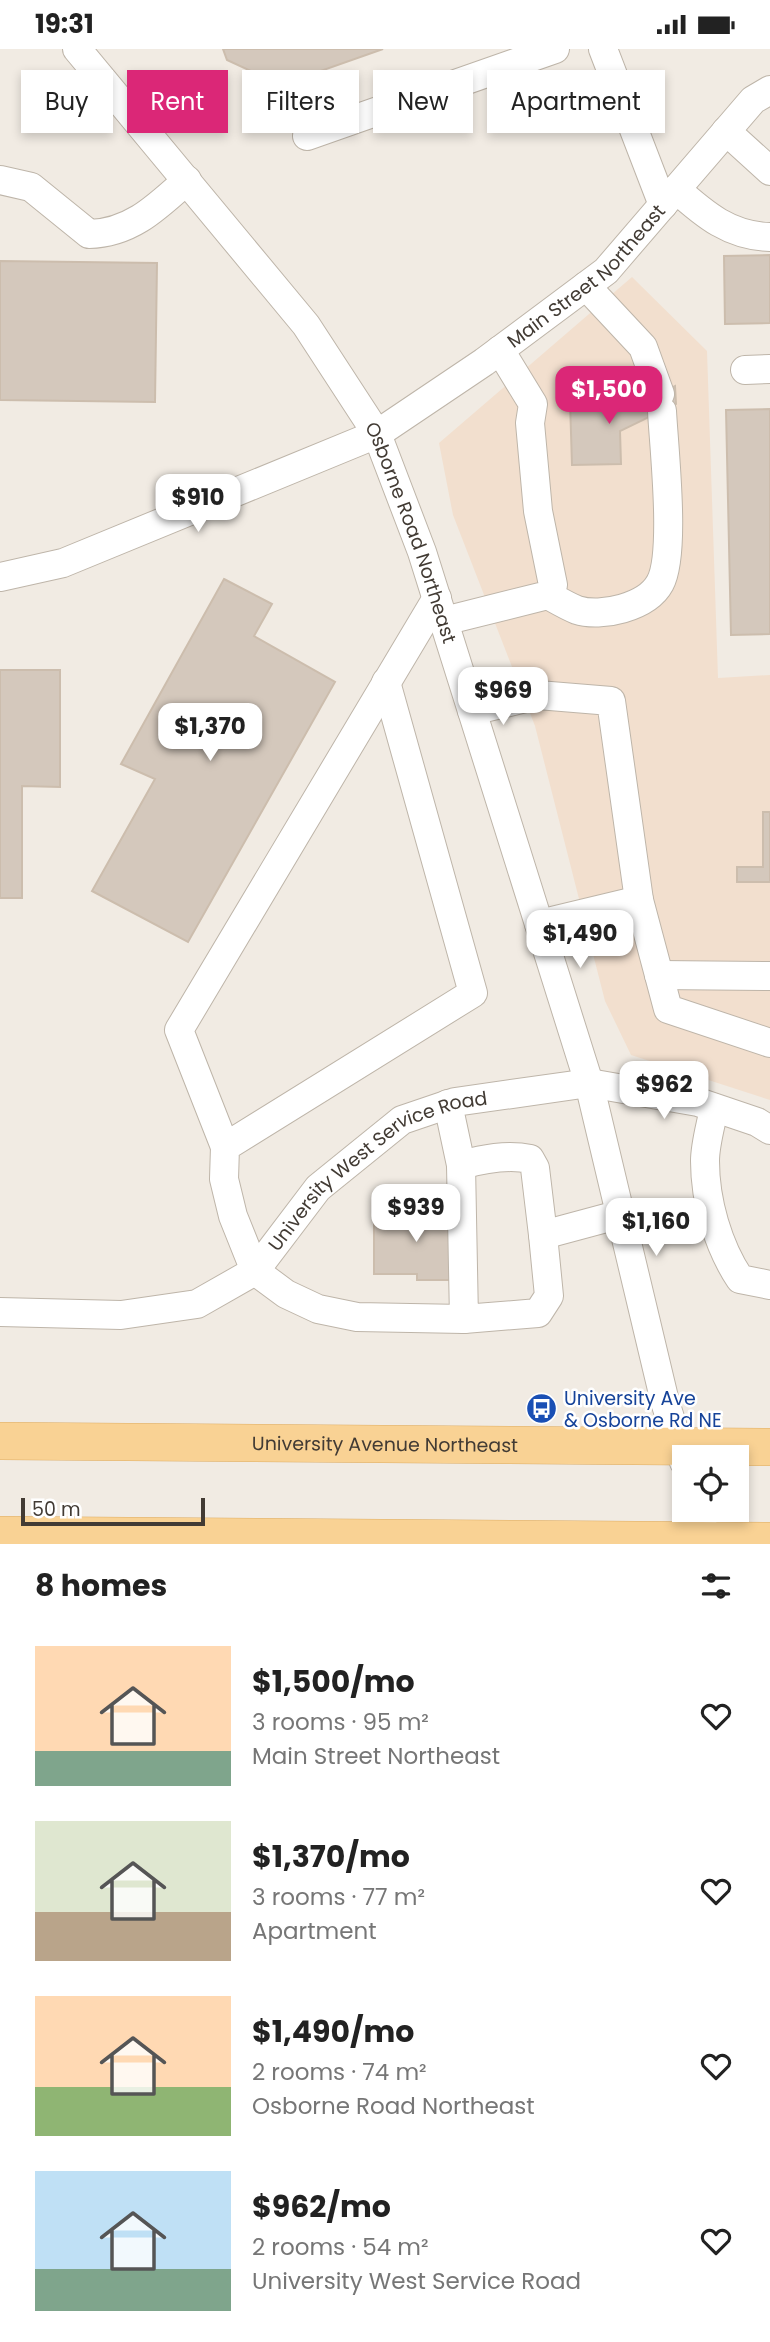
<!DOCTYPE html>
<html lang="en">
<head>
<meta charset="utf-8">
<style>
	body { margin:0; font-family:Poppins,sans-serif; background:#f2f2f2; color:#222; height:100vh; display:flex; flex-direction:column; font-size:26px; white-space:nowrap }
	* { box-sizing:border-box; margin:0 }
	p { font-size:23px; color:#767676 }
	.icon { flex:none; width:38px; height:38px; fill:none; stroke:currentColor; stroke-width:2; stroke-linecap:round; stroke-linejoin:round }
	.map { position:relative; height:1495px; overflow:hidden }
	.side { display:flex; flex-direction:column; background:#fff; flex:1 }
	.side>* { flex:none }
	.hud { position:absolute; left:21px; top:21px; width:728px; height:63px; display:flex; gap:14px }
	.fabs { position:absolute; left:672px; top:1396px; display:grid; gap:14px }
	.fabs a { display:grid; place-items:center; width:77px; height:77px; border-radius:0px; background:#fff; box-shadow:0 4px 10px #0003; font-size:35px }
	.scale { position:absolute; left:21px; bottom:18px; width:184px; box-sizing:border-box; padding-left:7px; border:4px solid #423b34; border-top:0; font-size:19px; line-height:24px; white-space:nowrap; color:#423b34; -webkit-text-stroke:5px #fff; paint-order:stroke }
	.price { position:absolute; translate:-50% -60px; padding:0 16px; border-radius:14px; background:#fff; color:#222; font-size:23px; line-height:46px; filter:drop-shadow(0 2px 4px #0008) }
	.price::after { content:''; position:absolute; left:50%; top:42px; width:21px; height:16px; margin-left:-10px; background:inherit; clip-path:polygon(0 0,100% 0,50% 100%) }
	.price.active { background:#db2777; color:#fff }
	ul { padding:0; list-style:none }
	li { display:flex; align-items:center; gap:21px; height:175px; padding:0 35px }
	li span { display:grid; place-items:center; flex:none; width:196px; height:140px; border-radius:0px; color:#555 }
	li>.icon { margin-inline-start:auto }
	span .icon { width:84px; height:84px; fill:#fffc; stroke-width:1 }
	li b { font-size:30px }
	h2 { display:flex; justify-content:space-between; align-items:center; height:84px; padding:0 35px; font-size:30px }
	.pill { padding:0 24px; border-radius:0px; background:#fff; box-shadow:0 4px 10px #0003; font-size:24px; line-height:63px }
	.pill.active { background:#db2777; color:#fff }
	.status { display:flex; justify-content:space-between; align-items:center; height:49px; padding:0 35px; background:#fff; direction:ltr }
	.status svg { height:19px; fill:currentColor }
	.map>svg:first-child { display:block }
</style>
</head>
<body>
<div class="status"><b>19:31</b><svg viewBox="0 0 49 12"><path d="M0 12V9h3v3zM5 12V6h3v6zM10 12V3h3v9zM15 12V0h3v12zM26 1h20v11H26zM47 4h2v5h-2z"/></svg></div>
<div class="map">
<svg width="770" height="1495" viewBox="0 0 770 1495">
	<rect width="100%" height="100%" fill="#f1ebe3"/>
	<path fill="#f2dfce" d="M 632,228 L 707,302 L 718,629 L 770,626 L 770,1051 L 631,1006 L 605,952 L 535,677 L 453,466 L 439,394 Z"/>
	<path fill="#d4c8bc" stroke="#ccbdad" stroke-width="2" d="M 223,0 L 383,0 L 281,36 L 227,11 Z
		M 770,206 L 770,274 L 725,275 L 724,207 Z
		M 0,212 L 157,214 L 155,353 L 0,351 Z
		M 675,337 L 676,355 L 620,382 L 621,415 L 572,416 L 570,352 L 649,350 Z
		M 770,360 L 770,585 L 731,586 L 726,361 Z
		M 224,530 L 272,555 L 254,587 L 335,633 L 188,893 L 92,842 L 155,730 L 121,715 Z
		M 0,621 L 60,621 L 60,738 L 22,737 L 22,849 L 0,849 Z
		M 763,763 L 770,763 L 770,833 L 737,833 L 737,818 L 763,818 Z
		M 399,1157 L 451,1157 L 452,1231 L 417,1231 L 417,1225 L 374,1225 L 374,1173 L 399,1173 Z"/>
	<g fill="none" stroke-linecap="round" stroke-linejoin="round">
		<defs>
			<g id="minor">
				<path id="s1" d="M 77,0 L 306,276 L 377,385 L 422,503 L 589,1034 L 665,1353 L 684,1413"/>
				<path d="M 603,0 L 663,156"/>
				<path d="M 726,82 L 770,122"/>
				<path d="M 307,87 L 555,0"/>
				<path d="M 0,131 L 31,138 L 89,185 C 131,184 157,158 187,131"/>
				<path d="M 676,140 C 705,166 730,187 770,188"/>
				<path d="M 586,237 L 643,298 L 660,345"/>
				<path d="M 745,321 L 770,320"/>
				<path id="s2" d="M 0,528 L 63,514 L 377,385 L 484,313 L 606,222 L 753,51 L 770,41"/>
				<path d="M 548,546 C 557,551 567,557 577,561 C 601,569 647,558 660,534 C 676,505 664,400 662,362"/>
				<path d="M 444,572 L 548,546 L 553,536 L 538,462 L 530,374 L 533,355 L 500,301"/>
				<path d="M 386,633 L 473,944 L 225,1098 L 224,1130 L 233,1167 L 255,1222 L 286,1245 L 318,1260 L 357,1268 L 464,1270"/>
				<path d="M 472,662 L 538,646 L 611,652 L 639,851 L 668,960 L 770,994"/>
				<path d="M 539,875 L 639,851"/>
				<path d="M 659,926 L 770,927"/>
				<path d="M 448,1055 L 461,1116 L 464,1270 L 538,1264 L 549,1247 L 543,1186 L 621,1165"/>
				<path d="M 714,1059 C 711,1076 705,1095 705,1112 C 705,1152 718,1197 740,1230 L 770,1236"/>
				<path d="M 225,1098 L 179,981 L 437,549"/>
				<path d="M 461,1116 C 483,1110 507,1105 530,1110 L 535,1119 L 543,1186"/>
				<path id="s3" d="M 0,1263 L 121,1266 L 197,1255 L 255,1222 L 318,1139 L 402,1071 L 455,1053 L 589,1034 L 698,1053 L 757,1073 L 770,1081"/>
				<path d="M 698,1461 L 708,1495"/>
			</g>
			<g id="major">
				<path id="s4" d="M 0,1392 L 770,1398"/>
				<path d="M 0,1486 L 770,1492"/>
			</g>
		</defs>
		<use href="#minor" stroke="#beb5a9" stroke-width="30"/>
		<use href="#major" stroke="#ddad65" stroke-width="38"/>
		<use href="#minor" stroke="#fff" stroke-width="28"/>
		<use href="#major" stroke="#f9d294" stroke-width="37"/>
	</g>
	<defs>
		<symbol id="bus-disc" viewBox="-11 -11 22 22"><circle r="9.5" fill="#1a4fb4" stroke="#fff"/><path d="M-5-6H5V4H4V6H2V4H-2V6H-4V4H-5ZM-3.5-4V0h7V-4ZM-3.5 1.2v1.5H-2V1.2ZM2 1.2v1.5H3.5V1.2Z" fill="#fff"/></symbol>
	</defs>
	<g fill-rule="evenodd">
		<use href="#bus-disc" x="524" y="1342" width="35" height="35"/>
	</g>
	<g text-anchor="middle" dominant-baseline="central" stroke-width="5" stroke-linejoin="round" paint-order="stroke">
		<g font-size="19" fill="#423b34" stroke="#fff">
			<text stroke="none"><textPath href="#s2" startOffset="667">Main Street Northeast</textPath></text>
			<text stroke="none"><textPath href="#s1" startOffset="593">Osborne Road Northeast</textPath></text>
			<text stroke="none"><textPath href="#s3" startOffset="429">University West Service Road</textPath></text>
			<text stroke="none"><textPath href="#s4" startOffset="385">University Avenue Northeast</textPath></text>
		</g>
		<g font-size="19" fill="#164399" stroke="#fff" text-anchor="start">
			<text x="564" y="1349">University Ave<tspan x="564" dy="22">&amp; Osborne Rd NE</tspan></text>
		</g>
	</g>
</svg>
<div class="fabs">
<a><svg class="icon" aria-label="locate" viewBox="0 0 24 24"><circle cx="12" cy="12" r="6"/><path d="M12 2v4M12 18v4M2 12h4M18 12h4"/></svg></a>
</div>
<div class="scale">50 m</div>
<b class="price active" style="left:609px;top:377px">$1,500</b>
<b class="price" style="left:198px;top:485px">$910</b>
<b class="price" style="left:503px;top:678px">$969</b>
<b class="price" style="left:210px;top:714px">$1,370</b>
<b class="price" style="left:580px;top:921px">$1,490</b>
<b class="price" style="left:664px;top:1072px">$962</b>
<b class="price" style="left:416px;top:1195px">$939</b>
<b class="price" style="left:656px;top:1209px">$1,160</b>
<div class="hud">
<a class="pill">Buy</a>
<a class="pill active">Rent</a>
<a class="pill">Filters</a>
<a class="pill">New</a>
<a class="pill">Apartment</a>
</div>
</div>
<section class="side">
<h2>8 homes<svg class="icon" aria-label="filters" viewBox="0 0 24 24"><path d="M4 7h16M4 17h16"/><circle cx="9" cy="7" r="2"/><circle cx="15" cy="17" r="2"/></svg></h2>
<ul>
<li><span style="background:linear-gradient(#ffd9b3 75%,#7fa58c 0)"><svg class="icon" aria-label="home" viewBox="0 0 24 24"><path d="M3 11l9-7 9 7M6 9v11h12V9"/></svg></span><div><b>$1,500/mo</b><p>3 rooms · 95 m²</p><p>Main Street Northeast</p></div><svg class="icon" aria-label="heart" viewBox="0 0 24 24"><path d="M12 20l-8-8c-3-5 5-10 8-4 3-6 11-1 8 4z"/></svg></li>
<li><span style="background:linear-gradient(#dfe7d0 65%,#b9a48a 0)"><svg class="icon" aria-label="home" viewBox="0 0 24 24"><path d="M3 11l9-7 9 7M6 9v11h12V9"/></svg></span><div><b>$1,370/mo</b><p>3 rooms · 77 m²</p><p>Apartment</p></div><svg class="icon" aria-label="heart" viewBox="0 0 24 24"><path d="M12 20l-8-8c-3-5 5-10 8-4 3-6 11-1 8 4z"/></svg></li>
<li><span style="background:linear-gradient(#ffd9b3 65%,#8fb573 0)"><svg class="icon" aria-label="home" viewBox="0 0 24 24"><path d="M3 11l9-7 9 7M6 9v11h12V9"/></svg></span><div><b>$1,490/mo</b><p>2 rooms · 74 m²</p><p>Osborne Road Northeast</p></div><svg class="icon" aria-label="heart" viewBox="0 0 24 24"><path d="M12 20l-8-8c-3-5 5-10 8-4 3-6 11-1 8 4z"/></svg></li>
<li><span style="background:linear-gradient(#bfe0f5 70%,#7fa58c 0)"><svg class="icon" aria-label="home" viewBox="0 0 24 24"><path d="M3 11l9-7 9 7M6 9v11h12V9"/></svg></span><div><b>$962/mo</b><p>2 rooms · 54 m²</p><p>University West Service Road</p></div><svg class="icon" aria-label="heart" viewBox="0 0 24 24"><path d="M12 20l-8-8c-3-5 5-10 8-4 3-6 11-1 8 4z"/></svg></li>
</ul>
</section>
</body>
</html>
